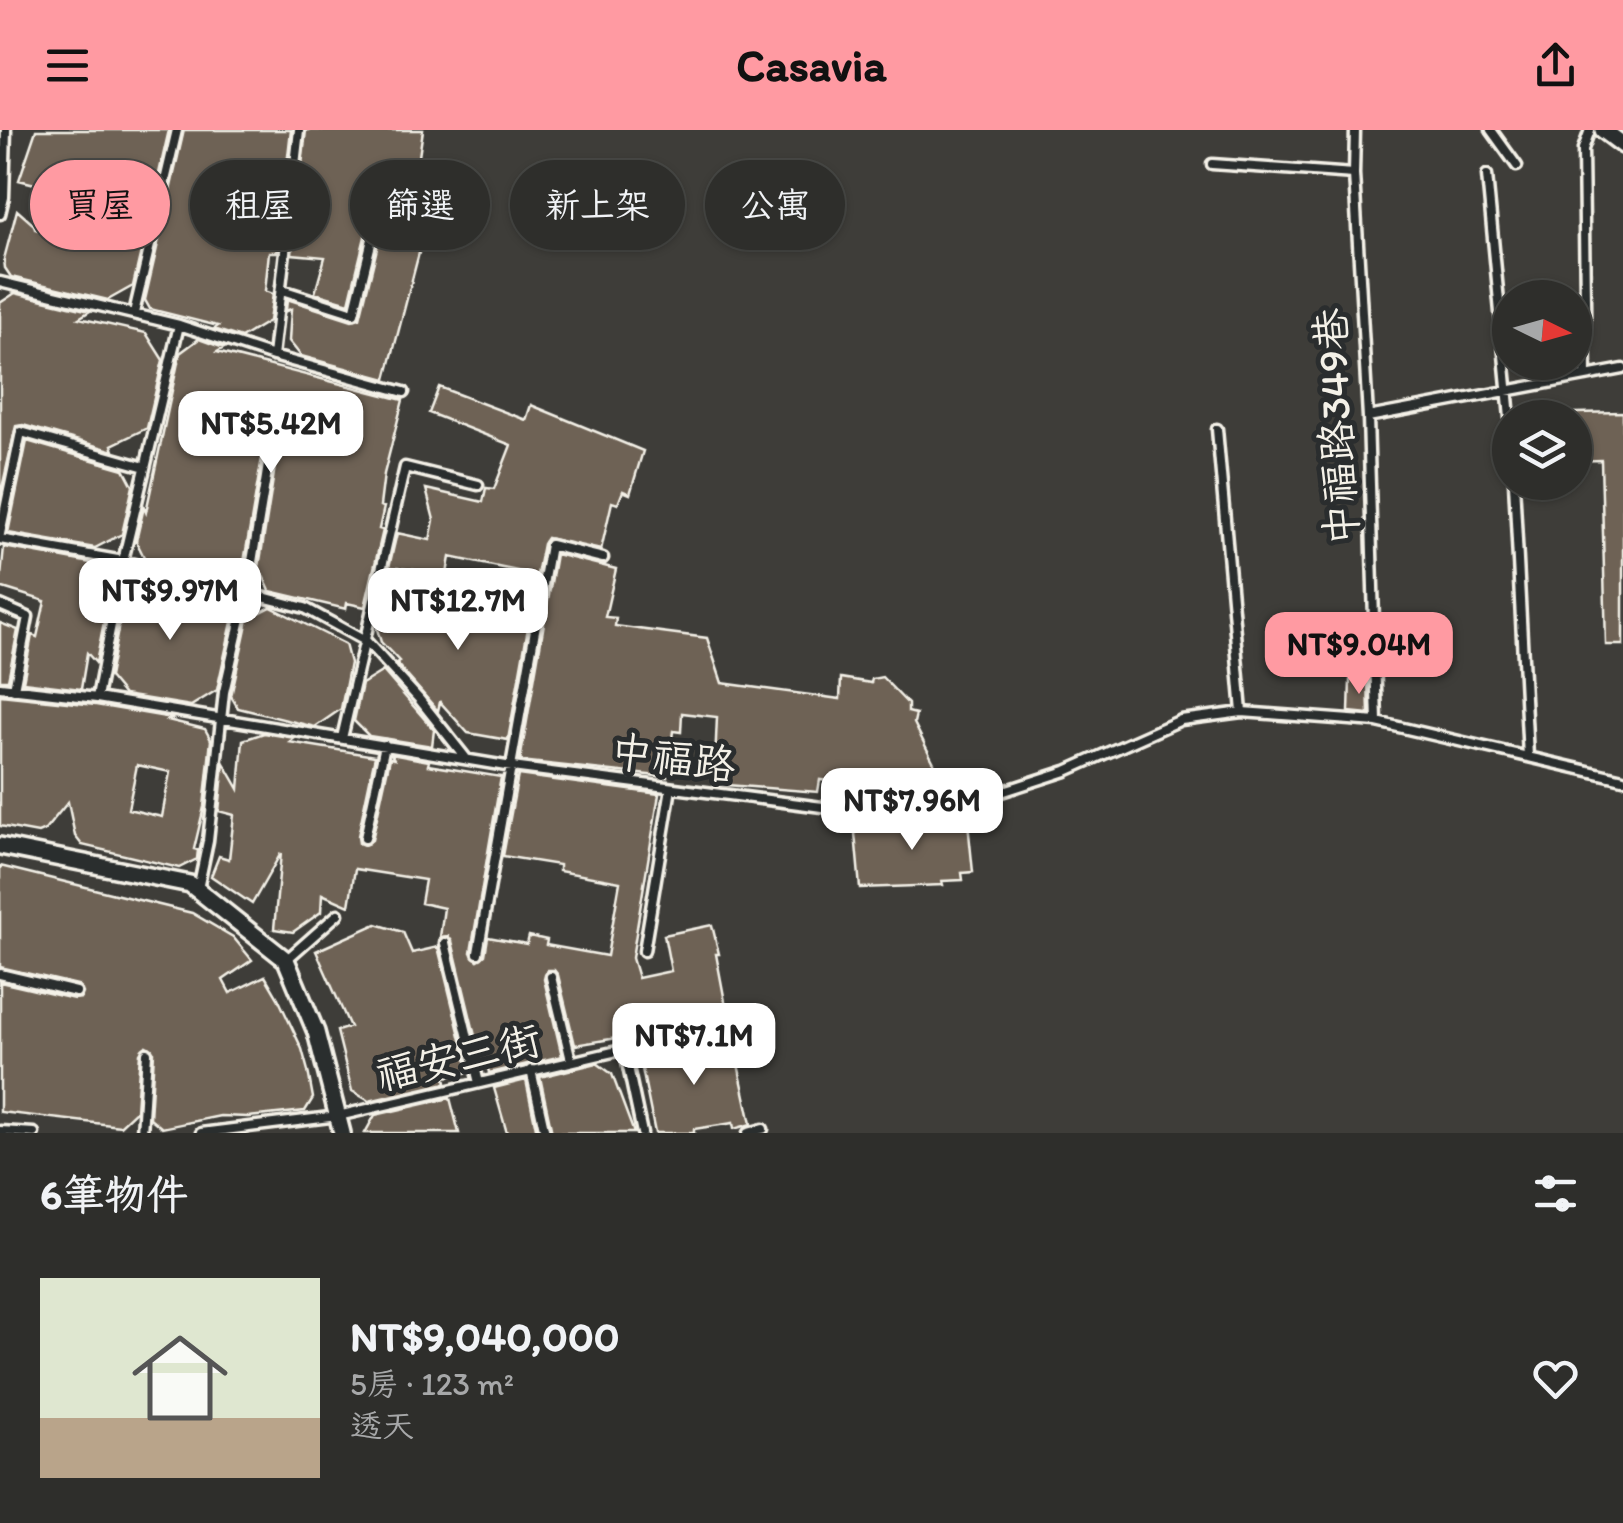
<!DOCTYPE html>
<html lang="zh-TW">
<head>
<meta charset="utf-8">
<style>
	body { margin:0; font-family:Itim,"LXGW WenKai TC",sans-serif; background:#3a3a37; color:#f1f3f6; height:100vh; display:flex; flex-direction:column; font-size:38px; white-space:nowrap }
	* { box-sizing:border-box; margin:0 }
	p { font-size:32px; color:#a7a8a9 }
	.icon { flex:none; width:55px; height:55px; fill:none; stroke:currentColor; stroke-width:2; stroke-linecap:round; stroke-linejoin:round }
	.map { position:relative; height:1003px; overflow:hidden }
	.side { display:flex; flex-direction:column; background:#2e2e2b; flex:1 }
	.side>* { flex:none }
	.guide { position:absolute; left:30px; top:30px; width:1000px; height:90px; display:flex; gap:20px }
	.needle { width:65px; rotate:95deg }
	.fabs { position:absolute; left:1492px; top:150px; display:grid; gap:20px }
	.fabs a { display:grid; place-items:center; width:100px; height:100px; border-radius:50%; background:#2e2e2b; box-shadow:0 2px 8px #0004,0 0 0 2px #494a47; font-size:50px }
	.price { position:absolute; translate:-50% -85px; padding:0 22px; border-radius:20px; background:#fff; color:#222; font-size:32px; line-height:65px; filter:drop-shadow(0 2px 5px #0008) }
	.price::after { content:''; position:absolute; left:50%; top:60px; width:30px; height:22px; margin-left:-15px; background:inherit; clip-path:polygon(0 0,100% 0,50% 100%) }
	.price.selected { background:#ff9aa2; color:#111 }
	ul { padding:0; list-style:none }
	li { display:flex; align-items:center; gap:30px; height:250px; padding:0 40px }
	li+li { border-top:2px solid #494a47 }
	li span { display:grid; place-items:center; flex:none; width:280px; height:200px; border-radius:0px; color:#555 }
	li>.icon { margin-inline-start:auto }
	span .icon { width:120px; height:120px; fill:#fffc; stroke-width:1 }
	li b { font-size:42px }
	h2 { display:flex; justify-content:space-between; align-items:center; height:120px; padding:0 40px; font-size:42px }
	.tag { padding:0 35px; border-radius:45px; background:#2e2e2b; box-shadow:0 2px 8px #0004,0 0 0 2px #494a47; font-size:35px; line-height:90px }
	.tag.selected { background:#ff9aa2; color:#111 }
	header { display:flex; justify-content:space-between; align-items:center; height:130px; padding:0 40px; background:#ff9aa2; color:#111; font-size:45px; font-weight:800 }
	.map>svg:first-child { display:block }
</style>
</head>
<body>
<header><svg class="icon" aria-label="menu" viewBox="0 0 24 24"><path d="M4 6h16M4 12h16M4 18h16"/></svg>Casavia<svg class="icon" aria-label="share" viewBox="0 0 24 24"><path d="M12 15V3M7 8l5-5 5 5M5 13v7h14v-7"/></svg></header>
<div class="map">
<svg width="1623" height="1003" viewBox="0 0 1623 1003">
	<rect width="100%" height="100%" fill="#3e3d39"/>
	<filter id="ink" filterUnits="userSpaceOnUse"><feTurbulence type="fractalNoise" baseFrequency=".01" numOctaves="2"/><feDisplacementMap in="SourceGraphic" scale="20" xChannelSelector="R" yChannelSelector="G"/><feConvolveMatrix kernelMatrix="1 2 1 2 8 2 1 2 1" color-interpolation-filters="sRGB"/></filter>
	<g filter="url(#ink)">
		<path fill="#6e6254" stroke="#f4f1e8" stroke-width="2.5" fill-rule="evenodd" d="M 36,0 L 169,0 L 133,156 L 108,170 L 11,147 L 5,138 L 4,129 L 17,80 L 34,95 L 35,99 L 85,113 L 95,69 L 19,50 Z
			M 184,0 L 291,0 L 277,122 L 269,122 L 265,161 L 273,164 L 269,191 L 241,208 L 214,199 L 218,196 L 150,179 L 145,170 Z
			M 306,0 L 423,0 L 415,53 L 436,58 L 386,249 L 301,226 L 289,211 L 291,179 L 286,181 L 287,169 L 352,190 L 360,188 L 390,65 L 384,57 L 376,61 L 349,173 L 315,163 L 325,127 L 292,124 Z
			M 15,163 L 90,181 L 79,188 L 146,203 L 163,230 L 147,298 L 112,315 L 114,321 L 23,295 L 16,296 L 0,367 L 0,173 Z
			M 199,209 L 224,218 L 217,222 L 403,270 L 384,344 L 380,376 L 384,377 L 379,399 L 383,400 L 365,477 L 347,473 L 346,479 L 270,461 L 259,437 L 277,324 L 272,316 L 263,322 L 243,438 L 225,450 L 145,429 L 136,411 L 144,377 L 146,382 L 180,223 Z
			M 439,257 L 526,290 L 531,275 L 643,321 L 630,364 L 623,361 L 618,374 L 612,372 L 601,420 L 547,408 L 543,414 L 537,445 L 450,427 L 447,444 L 389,437 L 397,403 L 430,410 L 434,390 L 426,359 L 483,372 L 486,358 L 494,359 L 511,315 L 429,283 Z
			M 1623,282 L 1623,515 L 1606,515 L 1601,330 L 1575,331 L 1575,283 Z
			M 27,311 L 124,339 L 133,356 L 122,404 L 95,418 L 8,403 Z
			M 4,417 L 91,433 L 103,450 L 97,476 L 108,471 L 96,533 L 87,523 L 81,559 L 23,552 L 32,505 L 37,507 L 45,471 L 0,457 Z
			M 556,424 L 616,439 L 605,487 L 616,488 L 615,496 L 707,508 L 722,553 L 840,569 L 841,548 L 871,553 L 872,549 L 882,547 L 908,574 L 908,582 L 916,584 L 914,593 L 949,663 L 905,666 L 861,661 L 862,655 L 820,650 L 818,662 L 714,654 L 717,587 L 682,583 L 681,602 L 673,601 L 667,647 L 520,631 Z
			M 156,448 L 217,463 L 232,492 L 217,560 L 191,576 L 124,565 L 109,547 L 125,463 Z
			M 386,452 L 444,459 L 444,463 L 480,472 L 531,481 L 508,610 L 468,603 L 440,572 L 438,581 L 396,533 L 399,531 L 381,512 L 377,499 Z
			M 271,477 L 345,514 L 350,533 L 341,579 L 315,597 L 238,578 L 231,566 L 248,489 Z
			M 0,493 L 18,500 L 8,550 L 0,550 Z
			M 383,541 L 434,600 L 432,616 L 369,606 L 354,591 L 362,554 Z
			M 1350,550 L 1368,550 L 1369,584 L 1349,582 Z
			M 0,565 L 96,575 L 172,588 L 168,590 L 205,599 L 211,610 L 204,677 L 194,719 L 198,720 L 197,729 L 179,738 L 82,715 L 75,706 L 68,672 L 45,700 L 38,703 L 0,696 ZM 137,635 L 170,642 L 162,687 L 128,679 Z
			M 264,603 L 295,608 L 289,612 L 375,626 L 358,706 L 359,713 L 364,715 L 372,710 L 390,628 L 394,629 L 391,624 L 429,631 L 428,635 L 501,647 L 471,822 L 478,830 L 485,825 L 488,807 L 527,814 L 529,806 L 547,810 L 546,815 L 607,826 L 620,752 L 559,741 L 559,735 L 503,726 L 518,645 L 659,664 L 632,828 L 638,848 L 671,841 L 664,805 L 712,795 L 719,824 L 716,824 L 726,877 L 675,888 L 678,899 L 636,909 L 635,905 L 575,915 L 558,845 L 554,840 L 548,840 L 544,849 L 562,926 L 489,943 L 488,938 L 483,939 L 452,811 L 448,806 L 440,807 L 444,778 L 421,773 L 425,750 L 355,739 L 349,776 L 322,764 L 321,782 L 293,802 L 274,799 L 281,723 L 252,774 L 211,746 L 219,726 L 229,729 L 234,685 L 219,681 L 224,633 L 239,659 L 243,610 Z
			M 854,692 L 968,693 L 973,742 L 962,743 L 963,750 L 942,751 L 943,755 L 860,758 Z
			M 0,736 L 192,783 L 233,807 L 252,830 L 223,850 L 230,863 L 265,846 L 278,868 L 302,919 L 308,941 L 313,968 L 305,981 L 248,987 L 220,986 L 162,998 L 150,988 L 154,922 L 146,916 L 140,923 L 136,981 L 120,996 L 0,982 L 0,852 L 74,869 L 81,868 L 83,863 L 78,855 L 0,837 Z
			M 376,794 L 403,802 L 412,823 L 438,817 L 469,942 L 445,947 L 446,953 L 369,971 L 352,961 L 337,901 L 350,897 L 316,821 Z
			M 733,911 L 751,994 L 734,999 L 733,993 L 694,999 L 694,1003 L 655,1003 L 639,924 L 681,914 L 682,918 Z
			M 597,933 L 612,944 L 634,1003 L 552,1003 L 540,947 Z
			M 526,950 L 537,1003 L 507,1003 L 494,958 Z
			M 450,968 L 459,1003 L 365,1003 L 375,985 Z"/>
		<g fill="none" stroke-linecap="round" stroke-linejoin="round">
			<defs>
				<path id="lane" d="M 1355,0 L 1354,44 L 1368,287 L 1377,592
					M 1491,0 L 1517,36
					M 1212,34 L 1354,44
					M 1487,45 L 1510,288
					M 0,84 L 4,67 L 6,0
					M 0,152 L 179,195 L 273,226 L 404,262
					M 282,160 L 354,183 L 383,64
					M 134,183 L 177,0
					M 273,226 L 299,0
					M 1586,246 L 1583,19 L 1590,0
					M 1368,287 L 1623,239
					M 1217,299 L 1242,582
					M 1514,352 L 1528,627
					M 0,404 L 21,302 L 145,337
					M 0,409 L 123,431 L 305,478 L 367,512 L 419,569 L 465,627
					M 381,444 L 482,456 L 481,465 L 539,475
					M 0,475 L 28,487 L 14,559
					M 0,557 L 97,568 L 512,637 L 830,678 L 936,672 L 998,663 L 1066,641 L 1181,590 L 1242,582 L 1377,592 L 1623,649
					M 97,568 L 123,431 L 179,195
					M 342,608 L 405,337 L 478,355
					M 365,708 L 385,615
					M 198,759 L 208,711 L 224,562 L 247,462 L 270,323
					M 445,813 L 479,953
					M 644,821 L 671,658
					M 478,823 L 550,415 L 603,428
					M 286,830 L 338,784
					M 0,844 L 76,862
					M 551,847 L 571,930
					M 624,918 L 642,1003
					M 531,940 L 545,1003
					M 0,1001 L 34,1003
					M 142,1003 L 147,923
					M 201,1003 L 338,986 L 729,895
					M 748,1003 L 763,999"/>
				<path id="street" d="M 1603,0 L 1623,15
					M 0,716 L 190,754 L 286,830 L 316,902 L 342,1003"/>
			</defs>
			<use href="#lane" stroke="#f4f1e8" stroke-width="15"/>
			<use href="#street" stroke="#f4f1e8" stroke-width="22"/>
			<use href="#lane" stroke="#2a2d2e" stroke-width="8"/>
			<use href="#street" stroke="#2a2d2e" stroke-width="15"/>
		</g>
	</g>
	<g text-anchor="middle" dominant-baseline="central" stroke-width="10" stroke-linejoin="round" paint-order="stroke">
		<g font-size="42" fill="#f4f1e8" stroke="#2a2d2e">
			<text transform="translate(1336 297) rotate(-93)">中福路349巷</text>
			<text transform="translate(673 628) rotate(7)">中福路</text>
			<text transform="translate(458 927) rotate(-13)">福安三街</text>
		</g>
	</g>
</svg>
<div class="fabs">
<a><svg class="needle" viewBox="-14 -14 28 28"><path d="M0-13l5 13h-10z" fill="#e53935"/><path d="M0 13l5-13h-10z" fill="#a7a8a9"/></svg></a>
<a><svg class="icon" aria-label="layers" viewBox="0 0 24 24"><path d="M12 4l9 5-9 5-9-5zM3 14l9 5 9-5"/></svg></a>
</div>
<b class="price" style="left:271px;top:346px">NT$5.42M</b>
<b class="price" style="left:170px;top:513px">NT$9.97M</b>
<b class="price" style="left:458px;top:523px">NT$12.7M</b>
<b class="price selected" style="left:1359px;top:567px">NT$9.04M</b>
<b class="price" style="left:912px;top:723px">NT$7.96M</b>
<b class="price" style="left:694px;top:958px">NT$7.1M</b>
<div class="guide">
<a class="tag selected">買屋</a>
<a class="tag">租屋</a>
<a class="tag">篩選</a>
<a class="tag">新上架</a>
<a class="tag">公寓</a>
</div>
</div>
<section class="side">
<h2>6筆物件<svg class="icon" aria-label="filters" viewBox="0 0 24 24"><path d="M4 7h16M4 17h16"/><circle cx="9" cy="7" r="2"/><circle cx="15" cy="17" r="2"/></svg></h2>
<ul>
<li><span style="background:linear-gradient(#dfe7d0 70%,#b9a48a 0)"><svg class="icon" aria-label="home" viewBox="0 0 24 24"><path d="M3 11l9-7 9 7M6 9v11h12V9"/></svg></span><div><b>NT$9,040,000</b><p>5房 · 123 m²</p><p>透天</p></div><svg class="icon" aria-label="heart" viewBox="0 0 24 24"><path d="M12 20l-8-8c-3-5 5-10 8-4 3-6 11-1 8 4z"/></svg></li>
</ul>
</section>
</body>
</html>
